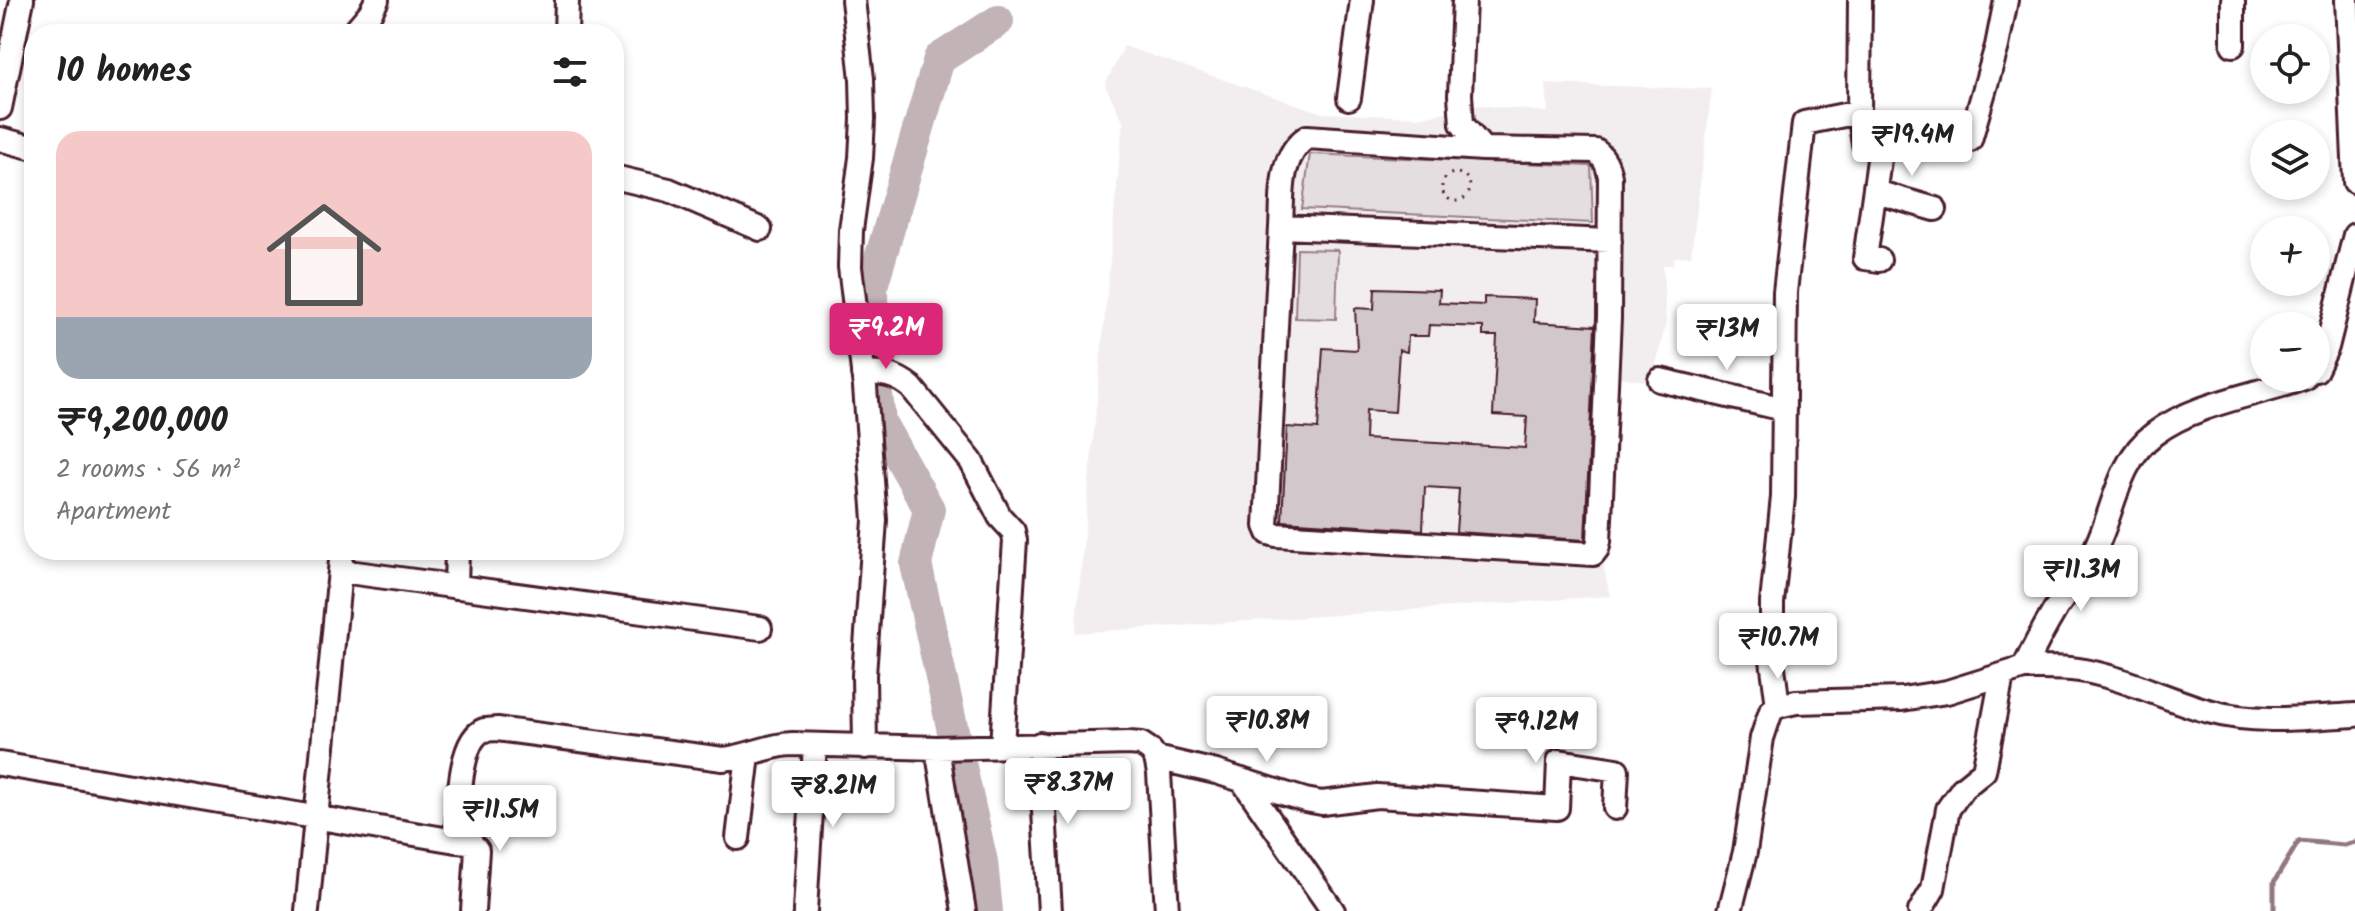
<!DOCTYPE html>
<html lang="en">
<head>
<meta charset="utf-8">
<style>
	body { margin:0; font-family:Kalam,sans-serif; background:#f2f2f2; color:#222; height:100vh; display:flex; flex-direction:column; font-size:30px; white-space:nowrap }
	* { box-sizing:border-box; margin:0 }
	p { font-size:26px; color:#767676 }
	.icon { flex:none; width:44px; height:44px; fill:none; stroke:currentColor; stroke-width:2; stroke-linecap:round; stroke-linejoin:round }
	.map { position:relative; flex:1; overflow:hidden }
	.sheet { position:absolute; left:24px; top:24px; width:600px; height:536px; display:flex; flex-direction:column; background:#fff; border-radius:32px; box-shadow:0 4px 12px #0003 }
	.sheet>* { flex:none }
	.buttons { position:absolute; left:2250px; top:24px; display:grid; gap:16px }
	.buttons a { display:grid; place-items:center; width:80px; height:80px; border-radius:50%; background:#fff; box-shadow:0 4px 12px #0003; font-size:40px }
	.price { position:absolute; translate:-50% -68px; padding:0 18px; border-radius:8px; background:#fff; color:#222; font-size:26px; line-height:52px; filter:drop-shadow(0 2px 4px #0008) }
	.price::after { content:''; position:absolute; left:50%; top:48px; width:24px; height:18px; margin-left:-12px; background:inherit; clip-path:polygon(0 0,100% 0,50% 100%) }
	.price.selected { background:#db2777; color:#fff }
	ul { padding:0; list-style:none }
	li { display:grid; align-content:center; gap:16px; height:424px; padding:0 32px }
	li span { display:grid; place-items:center; height:248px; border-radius:24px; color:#555 }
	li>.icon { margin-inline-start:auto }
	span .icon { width:144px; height:144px; fill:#fffc; stroke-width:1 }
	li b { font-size:34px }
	h2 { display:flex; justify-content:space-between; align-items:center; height:96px; padding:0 32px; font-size:34px }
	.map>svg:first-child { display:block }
</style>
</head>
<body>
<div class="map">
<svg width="2355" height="911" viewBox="0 0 2355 911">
	<rect width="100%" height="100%" fill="#fff"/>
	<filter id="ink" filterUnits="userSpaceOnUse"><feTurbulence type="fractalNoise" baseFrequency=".0125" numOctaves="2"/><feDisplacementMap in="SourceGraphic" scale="16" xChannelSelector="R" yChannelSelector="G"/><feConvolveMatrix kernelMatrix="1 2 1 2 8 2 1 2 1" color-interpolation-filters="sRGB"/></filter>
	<g filter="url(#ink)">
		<path fill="#f2eeef" d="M 1124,46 L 1322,113 L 1422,117 L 1479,105 L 1548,112 L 1546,84 L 1712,89 L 1691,256 L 1675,257 L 1673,265 L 1663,265 L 1666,323 L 1652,382 L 1618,377 L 1604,568 L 1610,596 L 1075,633 L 1123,121 L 1105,85 Z"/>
		<path fill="#e5dee0" stroke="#987e86" stroke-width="2" d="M 1310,154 L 1591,166 L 1593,223 L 1302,209 Z
			M 1297,249 L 1338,250 L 1336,319 L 1295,318 Z"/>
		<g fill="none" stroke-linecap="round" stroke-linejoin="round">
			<path stroke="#91787e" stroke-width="5" d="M 2274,911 L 2274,882 L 2299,841 L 2344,845 L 2355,842"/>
			<path stroke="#c1b3b6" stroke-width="32" d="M 987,911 L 982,862 L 916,564 L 929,509 L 880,422 L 873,358 L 872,286 L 939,59 L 998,21"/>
		</g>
		<path fill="#d2c7cb" stroke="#4a1f2b" stroke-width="2" fill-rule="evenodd" d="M 1375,288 L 1440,290 L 1439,303 L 1484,305 L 1484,297 L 1535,299 L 1534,322 L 1595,326 L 1585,540 L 1456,532 L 1459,489 L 1425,487 L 1423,530 L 1282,521 L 1287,427 L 1318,429 L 1323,348 L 1357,350 L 1355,308 L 1374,309 ZM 1429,325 L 1483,327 L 1483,336 L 1497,336 L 1493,415 L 1527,417 L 1525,448 L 1365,439 L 1366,410 L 1395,412 L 1399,350 L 1407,352 L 1408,336 L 1428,336 Z"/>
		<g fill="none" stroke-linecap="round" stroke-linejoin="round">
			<defs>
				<path id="minor" d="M 853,0 L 862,79 L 863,119 L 861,158 L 851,230 L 850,267 L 865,387 L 875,520 L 864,675 L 865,747
					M 1860,0 L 1859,112 L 1864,144 L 1886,146 L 1932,137 L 1970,140 L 1997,46 L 2006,0
					M 2347,0 L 2355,182
					M 352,34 L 370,13 L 377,0
					M 566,34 L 567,0
					M 2233,45 L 2233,0
					M 1349,98 L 1362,0
					M 0,108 L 22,0
					M 0,139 L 34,148
					M 1483,149 L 1307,137 C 1278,157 1283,195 1281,227 L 1610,241
					M 614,177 L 669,190 L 760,229
					M 1876,192 L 1935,209
					M 1281,227 L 1266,526 L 1269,533 L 1276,535 L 1593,554 L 1597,549 L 1599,541 L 1609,318 L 1610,177 C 1608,166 1605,158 1596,151 L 1483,149 L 1462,124 L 1460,95 L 1464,0
					M 1879,260 L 1865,258 L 1881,146
					M 2316,370 L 2327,347 L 2355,235
					M 863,374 C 883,372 896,375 911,387 L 971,461 L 1000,517 L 1013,531 L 1015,540 L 1002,746
					M 2304,378 C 2257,395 2195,403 2154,434 C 2115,463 2114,517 2091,557 C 2081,575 2068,591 2056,608 C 2044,628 2034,647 2024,668 C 2042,668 2061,667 2079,670 C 2124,677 2165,699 2208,711 C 2256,724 2306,718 2355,715
					M 1660,380 L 1784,409
					M 341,571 L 760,628
					M 456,587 L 457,550
					M 1778,706 L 1772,660 L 1772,603 L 1783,497 L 1785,292 L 1804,123 L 1859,112
					M 1040,744 L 1050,911
					M 937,748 L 964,911
					M 1156,758 L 1216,772 L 1305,800 L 1322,803 L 1377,796 L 1557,808 L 1559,761 L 1617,770 L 1615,808
					M 0,764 L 456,841 C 459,816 457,740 484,730 C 485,730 495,729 497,729 L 723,759 C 747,757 768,745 792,744 L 937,748 L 1129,743 L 1141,744 L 1150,750 L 1156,758 L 1159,773 L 1167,911
					M 1242,780 L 1333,911
					M 738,838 L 748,755
					M 456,841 L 470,842 L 477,850 L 473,911
					M 307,911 L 342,550
					M 805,911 L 815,745
					M 1730,911 L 1745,852 L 1762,738 L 1771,711 L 1778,706 L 1796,702 L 1902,699 L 1947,692 L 2024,668
					M 1920,911 L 1933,889 L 1948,809 L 1963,788 L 1984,771 L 2002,676"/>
			</defs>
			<use href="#minor" stroke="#4a1f2b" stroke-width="28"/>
			<path stroke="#4a1f2b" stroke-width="3" stroke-dasharray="2 6" stroke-linecap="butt" d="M1442 187a14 14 0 1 1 28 0a14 14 0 1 1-28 0Z"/>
			<use href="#minor" stroke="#fff" stroke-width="22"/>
		</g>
	</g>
</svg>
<div class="buttons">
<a><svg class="icon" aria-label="locate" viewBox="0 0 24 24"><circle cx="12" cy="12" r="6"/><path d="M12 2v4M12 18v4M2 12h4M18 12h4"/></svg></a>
<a><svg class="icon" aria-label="layers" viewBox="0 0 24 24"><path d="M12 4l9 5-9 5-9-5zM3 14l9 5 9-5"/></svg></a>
<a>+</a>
<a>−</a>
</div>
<b class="price" style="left:1912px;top:178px">₹19.4M</b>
<b class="price selected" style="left:886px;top:371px">₹9.2M</b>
<b class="price" style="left:1727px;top:372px">₹13M</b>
<b class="price" style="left:2081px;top:613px">₹11.3M</b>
<b class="price" style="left:1778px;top:681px">₹10.7M</b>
<b class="price" style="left:1267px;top:764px">₹10.8M</b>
<b class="price" style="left:1536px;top:765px">₹9.12M</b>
<b class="price" style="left:1068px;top:826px">₹8.37M</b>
<b class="price" style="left:833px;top:829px">₹8.21M</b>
<b class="price" style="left:500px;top:853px">₹11.5M</b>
<section class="sheet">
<h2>10 homes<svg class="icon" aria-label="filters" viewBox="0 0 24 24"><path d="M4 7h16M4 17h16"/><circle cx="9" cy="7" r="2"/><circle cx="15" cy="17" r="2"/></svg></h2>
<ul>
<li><span style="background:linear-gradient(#f6c9c9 75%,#9aa5b1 0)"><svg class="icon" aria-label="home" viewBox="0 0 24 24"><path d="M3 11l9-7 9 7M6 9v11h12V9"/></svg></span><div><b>₹9,200,000</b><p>2 rooms · 56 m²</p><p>Apartment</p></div></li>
</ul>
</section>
</div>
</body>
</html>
